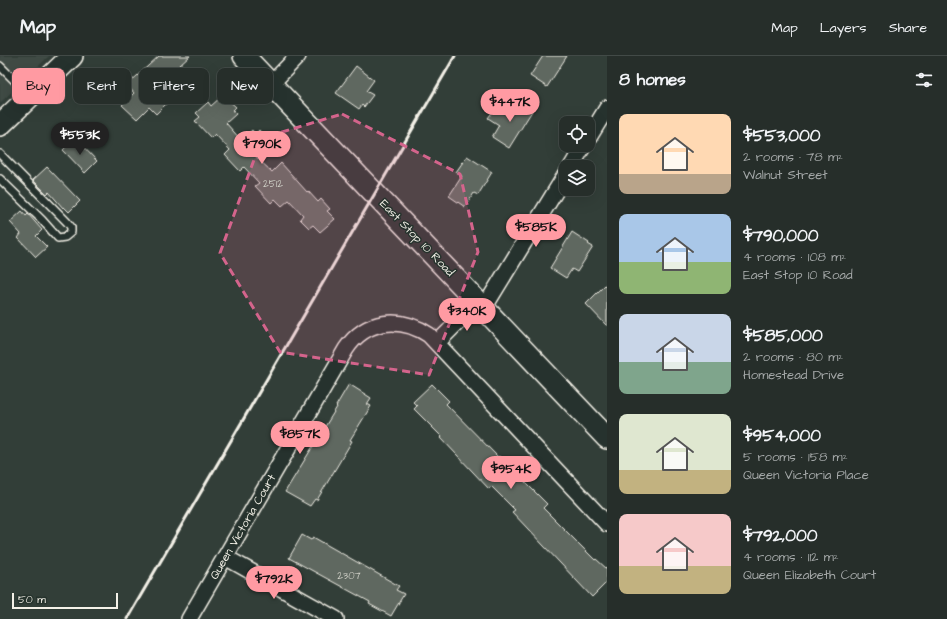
<!DOCTYPE html>
<html lang="en">
<head>
<meta charset="utf-8">
<style>
	body { margin:0; font-family:"Architects Daughter",sans-serif; background:#2e3632; color:#f1f3f6; height:100vh; display:flex; flex-direction:column; font-size:15px; white-space:nowrap }
	* { box-sizing:border-box; margin:0 }
	p { font-size:13px; color:#a4a8a8 }
	.icon { flex:none; width:22px; height:22px; fill:none; stroke:currentColor; stroke-width:2; stroke-linecap:round; stroke-linejoin:round }
	.map { position:relative; flex:1; overflow:hidden }
	.drawer { display:flex; flex-direction:column; background:#262e2a; width:340px }
	.drawer>* { flex:none }
	.hud { position:absolute; left:12px; top:12px; width:380px; height:36px; display:flex; gap:8px }
	.fabs { position:absolute; left:559px; top:60px; display:grid; gap:8px }
	.fabs a { display:grid; place-items:center; width:36px; height:36px; border-radius:8px; background:#262e2a; box-shadow:0 4px 16px #0002,0 0 0 1px #424a47; font-size:20px }
	.scale { position:absolute; left:12px; bottom:10px; width:106px; box-sizing:border-box; padding-left:4px; border:2px solid #f4f1e8; border-top:0; font-size:11px; line-height:14px; white-space:nowrap; color:#f4f1e8; -webkit-text-stroke:3px #26332d; paint-order:stroke }
	.price { position:absolute; translate:-50% -34px; padding:0 9px; border-radius:14px; background:#ff9aa2; color:#111; font-size:13px; line-height:26px; filter:drop-shadow(0 1px 2px #0008) }
	.price::after { content:''; position:absolute; left:50%; top:24px; width:12px; height:9px; margin-left:-6px; background:inherit; clip-path:polygon(0 0,100% 0,50% 100%) }
	.price.current { background:#222; color:#fff }
	ul { padding:0; list-style:none }
	li { display:flex; align-items:center; gap:12px; height:100px; padding:0 12px }
	li span { display:grid; place-items:center; flex:none; width:112px; height:80px; border-radius:8px; color:#555 }
	li>.icon { margin-inline-start:auto }
	span .icon { width:48px; height:48px; fill:#fffc; stroke-width:1 }
	li b { font-size:17px }
	h2 { display:flex; justify-content:space-between; align-items:center; height:48px; padding:0 12px; font-size:17px }
	.tag { padding:0 14px; border-radius:8px; background:#262e2a; box-shadow:0 4px 16px #0002,0 0 0 1px #424a47; font-size:14px; line-height:36px }
	.tag.current { background:#ff9aa2; color:#111 }
	header { display:flex; align-items:center; gap:24px; box-sizing:border-box; height:56px; padding:0 20px; background:#262e2a; border-bottom:1px solid #424a47 }
	header strong { font-size:19px }
	nav { display:flex; gap:22px; margin-inline-start:auto; font-size:14px }
	main { display:flex; flex:1; min-height:0 }
	.map>svg:first-child { display:block }
</style>
</head>
<body>
<header>
<strong>Map</strong>
<nav><a>Map</a><a>Layers</a><a>Share</a></nav>
</header>
<main>
<div class="map">
<svg width="607" height="563" viewBox="0 0 607 563">
	<rect width="100%" height="100%" fill="#323e38"/>
	<filter id="ink" filterUnits="userSpaceOnUse"><feTurbulence type="fractalNoise" baseFrequency=".025" numOctaves="2"/><feDisplacementMap in="SourceGraphic" scale="8" xChannelSelector="R" yChannelSelector="G"/><feConvolveMatrix kernelMatrix="1 2 1 2 8 2 1 2 1" color-interpolation-filters="sRGB"/></filter>
	<g filter="url(#ink)">
		<path fill="#404b44" d="M 0,0 L 49,0 L 0,47 Z"/>
		<path fill="#5f6861" stroke="#f4f1e8" d="M 159,0 L 190,0 L 156,31 L 170,44 L 156,58 L 149,51 L 137,63 L 122,49 L 134,37 L 127,29 Z
			M 543,0 L 567,0 L 547,31 L 530,20 Z
			M 356,10 L 374,24 L 366,35 L 373,39 L 364,51 L 362,49 L 359,53 L 336,37 Z
			M 221,41 L 225,46 L 227,43 L 236,51 L 233,54 L 236,58 L 226,67 L 241,84 L 252,74 L 255,78 L 259,74 L 267,83 L 263,86 L 267,90 L 256,101 L 272,116 L 281,107 L 307,136 L 308,135 L 318,146 L 321,143 L 330,153 L 327,155 L 335,163 L 320,176 L 313,169 L 309,172 L 300,163 L 303,159 L 289,144 L 282,150 L 275,143 L 271,147 L 255,130 L 259,127 L 244,111 L 240,115 L 225,99 L 230,94 L 215,78 L 211,82 L 195,65 L 200,61 L 196,57 L 208,46 L 211,50 Z
			M 515,44 L 532,55 L 509,92 L 492,81 L 499,69 L 488,62 L 496,51 L 507,57 Z
			M 75,82 L 97,105 L 85,117 L 63,94 Z
			M 467,100 L 492,116 L 478,139 L 474,137 L 465,151 L 449,140 L 462,120 L 456,116 Z
			M 47,111 L 80,145 L 69,156 L 64,151 L 63,152 L 49,136 L 47,138 L 33,124 Z
			M 22,155 L 26,160 L 28,158 L 42,174 L 36,180 L 47,191 L 36,201 L 18,182 L 21,178 L 10,166 Z
			M 572,176 L 589,187 L 588,188 L 593,191 L 577,216 L 572,213 L 566,222 L 550,212 Z
			M 607,227 L 607,270 L 586,248 Z
			M 349,328 L 371,342 L 367,348 L 371,350 L 350,384 L 352,385 L 317,444 L 315,443 L 310,450 L 285,436 L 337,351 L 336,350 Z
			M 432,328 L 449,345 L 446,348 L 498,401 L 499,400 L 547,448 L 543,452 L 595,504 L 596,503 L 607,513 L 607,526 L 592,541 L 512,456 L 515,454 L 491,430 L 489,433 L 441,382 L 442,381 L 414,353 L 417,350 L 413,346 Z
			M 302,479 L 311,484 L 313,481 L 399,530 L 396,534 L 404,538 L 391,560 L 369,548 L 370,546 L 289,502 Z"/>
		<g fill="none" stroke-linecap="round" stroke-linejoin="round">
			<defs>
				<path id="lane" d="M 0,10 L 29,39
					M 0,98 L 67,166 L 71,171 L 71,176 L 65,181 L 58,182 L 42,164 L 0,123"/>
				<path id="street" d="M 271,28 L 298,0
					M 588,83 L 607,52
					M 571,111 L 584,89
					M 484,252 L 566,118
					M 437,287 L 478,246
					M 225,501 L 336,563
					M 189,563 L 346,293 C 366,263 400,260 429,279 L 607,468"/>
				<path id="secondary" d="M 244,0 L 607,382
					M 0,69 L 72,0"/>
			</defs>
			<use href="#lane" stroke="#f4f1e8" stroke-width="10"/>
			<use href="#street" stroke="#f4f1e8" stroke-width="18"/>
			<use href="#secondary" stroke="#f4f1e8" stroke-width="24"/>
			<use href="#lane" stroke="#26332d" stroke-width="7"/>
			<use href="#street" stroke="#26332d" stroke-width="15"/>
			<use href="#secondary" stroke="#26332d" stroke-width="21"/>
			<path stroke="#f4f1e8" stroke-width="3" d="M 127,563 L 455,0"/>
		</g>
	</g>
	<path fill="#d4648c" fill-opacity="0.2" stroke="#d4648c" stroke-width="3" stroke-dasharray="8 5" stroke-linejoin="round" d="M 342,58 L 460,118 L 478,196 L 429,319 L 280,296 L 220,197 L 262,82 Z"/>
	<g text-anchor="middle" dominant-baseline="central" stroke-width="3" stroke-linejoin="round" paint-order="stroke">
		<g font-size="10" fill="#cfcfc6">
			<text x="273" y="128">2512</text>
			<text x="349" y="520">2307</text>
		</g>
		<g font-size="12" fill="#f4f1e8" stroke="#26332d">
			<text transform="translate(417 182) rotate(46)">East Stop 10 Road</text>
			<text transform="translate(243 471) rotate(-60)">Queen Victoria Court</text>
		</g>
	</g>
</svg>
<div class="fabs">
<a><svg class="icon" aria-label="locate" viewBox="0 0 24 24"><circle cx="12" cy="12" r="6"/><path d="M12 2v4M12 18v4M2 12h4M18 12h4"/></svg></a>
<a><svg class="icon" aria-label="layers" viewBox="0 0 24 24"><path d="M12 4l9 5-9 5-9-5zM3 14l9 5 9-5"/></svg></a>
</div>
<div class="scale">50 m</div>
<b class="price" style="left:510px;top:67px">$447K</b>
<b class="price current" style="left:80px;top:100px">$553K</b>
<b class="price" style="left:262px;top:109px">$790K</b>
<b class="price" style="left:536px;top:192px">$585K</b>
<b class="price" style="left:467px;top:276px">$340K</b>
<b class="price" style="left:300px;top:399px">$857K</b>
<b class="price" style="left:511px;top:434px">$954K</b>
<b class="price" style="left:274px;top:544px">$792K</b>
<div class="hud">
<a class="tag current">Buy</a>
<a class="tag">Rent</a>
<a class="tag">Filters</a>
<a class="tag">New</a>
</div>
</div>
<section class="drawer">
<h2>8 homes<svg class="icon" aria-label="filters" viewBox="0 0 24 24"><path d="M4 7h16M4 17h16"/><circle cx="9" cy="7" r="2"/><circle cx="15" cy="17" r="2"/></svg></h2>
<ul>
<li><span style="background:linear-gradient(#ffd9b3 75%,#b9a48a 0)"><svg class="icon" aria-label="home" viewBox="0 0 24 24"><path d="M3 11l9-7 9 7M6 9v11h12V9"/></svg></span><div><b>$553,000</b><p>2 rooms · 78 m²</p><p>Walnut Street</p></div></li>
<li><span style="background:linear-gradient(#a9c7e8 60%,#8fb573 0)"><svg class="icon" aria-label="home" viewBox="0 0 24 24"><path d="M3 11l9-7 9 7M6 9v11h12V9"/></svg></span><div><b>$790,000</b><p>4 rooms · 108 m²</p><p>East Stop 10 Road</p></div></li>
<li><span style="background:linear-gradient(#c9d6e8 60%,#7fa58c 0)"><svg class="icon" aria-label="home" viewBox="0 0 24 24"><path d="M3 11l9-7 9 7M6 9v11h12V9"/></svg></span><div><b>$585,000</b><p>2 rooms · 80 m²</p><p>Homestead Drive</p></div></li>
<li><span style="background:linear-gradient(#dfe7d0 70%,#c2b280 0)"><svg class="icon" aria-label="home" viewBox="0 0 24 24"><path d="M3 11l9-7 9 7M6 9v11h12V9"/></svg></span><div><b>$954,000</b><p>5 rooms · 158 m²</p><p>Queen Victoria Place</p></div></li>
<li><span style="background:linear-gradient(#f6c9c9 65%,#c2b280 0)"><svg class="icon" aria-label="home" viewBox="0 0 24 24"><path d="M3 11l9-7 9 7M6 9v11h12V9"/></svg></span><div><b>$792,000</b><p>4 rooms · 112 m²</p><p>Queen Elizabeth Court</p></div></li>
</ul>
</section>
</main>
</body>
</html>
